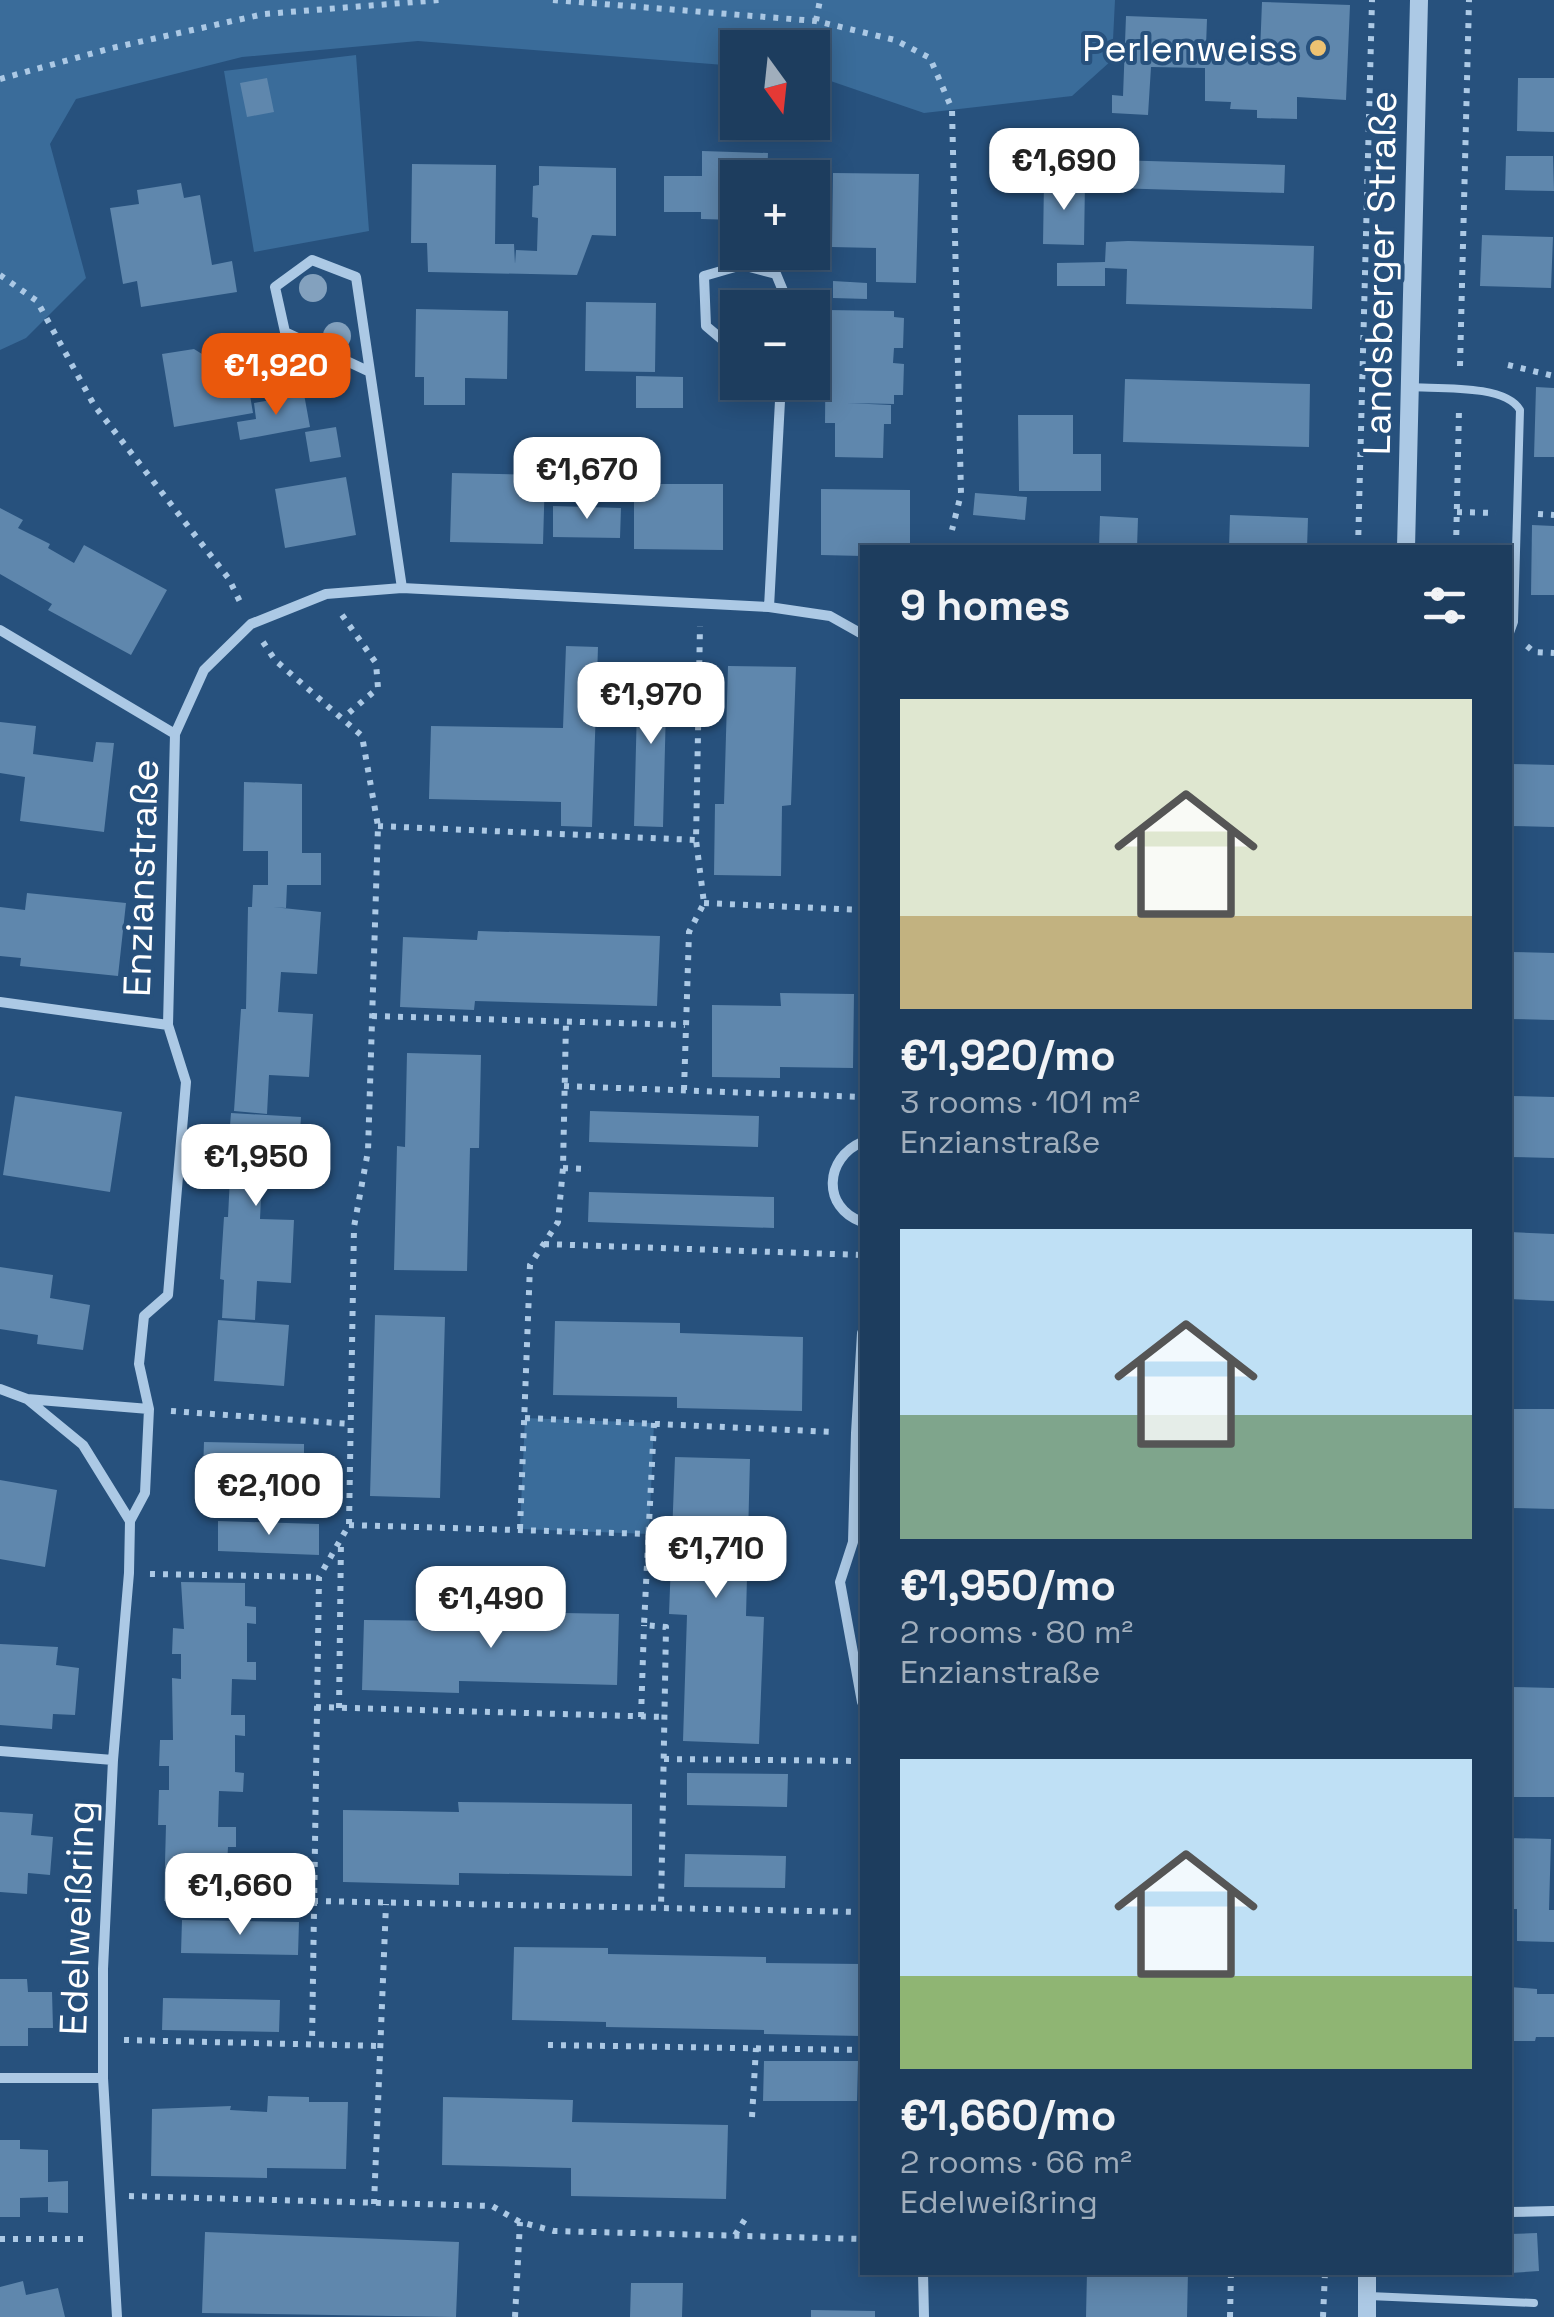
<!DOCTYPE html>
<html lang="en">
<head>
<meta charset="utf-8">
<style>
	body { margin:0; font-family:"Space Grotesk",sans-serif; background:#254464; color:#f1f3f6; height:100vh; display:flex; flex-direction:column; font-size:38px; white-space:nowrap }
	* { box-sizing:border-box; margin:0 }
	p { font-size:32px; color:#a0aebc }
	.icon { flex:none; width:55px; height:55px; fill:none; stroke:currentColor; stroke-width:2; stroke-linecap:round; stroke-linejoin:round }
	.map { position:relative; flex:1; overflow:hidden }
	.side { position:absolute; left:860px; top:545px; width:652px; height:1730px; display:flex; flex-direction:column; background:#1d3d5e; border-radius:0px; box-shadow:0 5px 25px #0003,0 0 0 2px #3b5673 }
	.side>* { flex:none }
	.needle { width:65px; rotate:165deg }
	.fabs { position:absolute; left:720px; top:30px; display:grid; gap:20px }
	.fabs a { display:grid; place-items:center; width:110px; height:110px; border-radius:0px; background:#1d3d5e; box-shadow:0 5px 25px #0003,0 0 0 2px #3b5673; font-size:50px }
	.price { position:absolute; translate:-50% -85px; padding:0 22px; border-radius:20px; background:#fff; color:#222; font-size:32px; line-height:65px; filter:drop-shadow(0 2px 5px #0008) }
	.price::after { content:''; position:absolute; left:50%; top:60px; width:30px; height:22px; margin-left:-15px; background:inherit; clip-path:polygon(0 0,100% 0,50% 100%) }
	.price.on { background:#ea580c; color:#fff }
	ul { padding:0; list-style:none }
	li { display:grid; align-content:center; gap:20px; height:530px; padding:0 40px }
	li span { display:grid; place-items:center; height:310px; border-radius:0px; color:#555 }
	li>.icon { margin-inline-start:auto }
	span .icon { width:180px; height:180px; fill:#fffc; stroke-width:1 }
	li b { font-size:42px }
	h2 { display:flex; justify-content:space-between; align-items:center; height:120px; padding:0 40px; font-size:42px }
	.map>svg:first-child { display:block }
</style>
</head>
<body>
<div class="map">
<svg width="1554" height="2317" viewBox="0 0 1554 2317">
	<rect width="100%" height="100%" fill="#27517d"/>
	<path fill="#3a6c9a" d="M 0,0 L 1115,0 L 1112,60 L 1072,96 L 924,113 L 813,75 L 812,48 L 738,48 L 737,66 L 418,41 L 242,57 L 76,99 L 50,144 L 86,278 L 26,338 L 0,350 Z
		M 356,55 L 369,231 L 254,252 L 224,71 Z
		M 525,1418 L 654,1423 L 649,1534 L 520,1529 Z"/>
	<path fill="#5f87ad" d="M 1262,2 L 1350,5 L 1346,100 L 1297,97 L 1297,119 L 1257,118 L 1257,110 L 1230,109 L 1231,102 L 1205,101 L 1205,68 L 1151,67 L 1148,115 L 1112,113 L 1112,95 L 1123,96 L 1126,16 L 1207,19 L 1206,47 L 1260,53 Z
		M 267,78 L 274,112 L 247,117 L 240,83 Z
		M 1518,78 L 1554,78 L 1554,132 L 1517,131 Z
		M 702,151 L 768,153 L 767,178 L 738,178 L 738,220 L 701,219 L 701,212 L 664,212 L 664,176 L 702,176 Z
		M 1506,156 L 1553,156 L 1554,191 L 1505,190 Z
		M 1113,160 L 1285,165 L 1284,193 L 1112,188 Z
		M 412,164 L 496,165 L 495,244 L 514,244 L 515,264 L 516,250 L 537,251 L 538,218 L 532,217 L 533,186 L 539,185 L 539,166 L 616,168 L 616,236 L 592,235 L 577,275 L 428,272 L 427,243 L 411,243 Z
		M 833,173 L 919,174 L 916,283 L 876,282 L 876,248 L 832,247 Z
		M 1044,181 L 1085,182 L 1084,245 L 1043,244 Z
		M 181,183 L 184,198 L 200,195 L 212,265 L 232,261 L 237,292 L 141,307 L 137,281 L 123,284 L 110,208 L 139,204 L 137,190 Z
		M 1482,235 L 1553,237 L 1551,288 L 1480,286 Z
		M 1128,241 L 1314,246 L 1312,309 L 1126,304 L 1127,269 L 1105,268 L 1105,286 L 1057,286 L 1057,263 L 1105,262 L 1106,242 Z
		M 833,281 L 867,283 L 867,299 L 833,298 Z
		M 586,302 L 656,303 L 655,372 L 585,371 Z
		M 416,309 L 508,311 L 507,379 L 465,378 L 465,405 L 424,405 L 424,377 L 415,377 Z
		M 826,310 L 894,311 L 894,317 L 904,318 L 903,348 L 894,348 L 893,363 L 904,364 L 903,395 L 894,395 L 894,404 L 847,403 L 891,405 L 891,424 L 884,424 L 883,458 L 835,457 L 835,423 L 825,423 Z
		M 242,348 L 253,413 L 174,427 L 162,354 L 194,349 L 202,354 Z
		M 636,376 L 683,377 L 683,408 L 636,408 Z
		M 1125,379 L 1310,384 L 1309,447 L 1123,442 Z
		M 1536,387 L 1554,388 L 1554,457 L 1534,457 Z
		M 304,394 L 310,427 L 240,440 L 237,422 L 256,419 L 254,403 Z
		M 1018,415 L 1073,415 L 1073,454 L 1101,454 L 1101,491 L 1019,491 Z
		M 336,427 L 341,457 L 310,462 L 305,432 Z
		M 452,473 L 545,475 L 543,544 L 450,542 Z
		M 346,477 L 356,535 L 285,548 L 275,489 Z
		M 634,484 L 723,484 L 723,550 L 634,549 Z
		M 821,489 L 910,490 L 910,548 L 862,548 L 862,556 L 821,555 Z
		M 975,493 L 1027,497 L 1025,520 L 973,515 Z
		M 553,506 L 621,508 L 620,538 L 553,537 Z
		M 0,508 L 23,520 L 18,528 L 50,544 L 48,548 L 74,563 L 84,545 L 167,590 L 131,655 L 48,610 L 52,604 L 0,574 Z
		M 1230,515 L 1308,518 L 1307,548 L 1229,548 Z
		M 1100,516 L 1138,518 L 1137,548 L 1099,548 Z
		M 1532,525 L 1554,526 L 1554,595 L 1531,595 Z
		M 566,646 L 598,647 L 592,827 L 561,826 L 561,802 L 429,799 L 431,726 L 563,728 Z
		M 728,666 L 796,667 L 791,805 L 782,806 L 781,876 L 714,875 L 715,804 L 724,804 Z
		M 638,667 L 667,667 L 663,827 L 634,826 Z
		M 0,722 L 36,726 L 33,754 L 93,762 L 96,742 L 114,743 L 104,832 L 20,821 L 25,777 L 0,773 Z
		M 1510,764 L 1554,765 L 1554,827 L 1510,826 Z
		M 244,782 L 302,784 L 302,853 L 321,853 L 321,885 L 287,885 L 286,908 L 273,907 L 321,912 L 317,974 L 281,972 L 278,1012 L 313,1014 L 309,1077 L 269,1075 L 267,1114 L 234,1111 L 241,1009 L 246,1009 L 248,907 L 252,907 L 253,885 L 268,885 L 268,851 L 243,851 Z
		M 27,893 L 126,903 L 118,976 L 20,966 L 21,958 L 0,956 L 0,907 L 25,910 Z
		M 478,931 L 660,936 L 657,1006 L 475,1001 L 474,1010 L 400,1007 L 403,937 L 477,940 Z
		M 1510,952 L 1554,953 L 1554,1020 L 1510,1019 Z
		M 780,993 L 854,994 L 853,1068 L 780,1067 L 780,1078 L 712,1077 L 712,1005 L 781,1006 Z
		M 407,1053 L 481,1055 L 479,1148 L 470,1148 L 467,1271 L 394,1270 L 397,1146 L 405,1147 Z
		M 15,1096 L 122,1112 L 110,1192 L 3,1175 Z
		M 1510,1096 L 1554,1097 L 1554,1158 L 1510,1157 Z
		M 590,1111 L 759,1116 L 758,1147 L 589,1142 Z
		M 231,1113 L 301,1117 L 297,1181 L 262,1179 L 260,1219 L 294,1220 L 291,1283 L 257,1281 L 255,1320 L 222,1318 L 224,1280 L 220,1279 L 224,1217 L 228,1217 L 230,1177 L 226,1176 Z
		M 589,1192 L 774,1197 L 774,1228 L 588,1222 Z
		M 1510,1232 L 1554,1234 L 1554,1301 L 1510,1299 Z
		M 0,1267 L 53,1275 L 50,1298 L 90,1305 L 83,1350 L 37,1344 L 38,1335 L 0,1329 Z
		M 375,1315 L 445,1317 L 440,1498 L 370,1496 Z
		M 218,1320 L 289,1325 L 284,1386 L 214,1381 Z
		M 555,1321 L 680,1323 L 680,1333 L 803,1337 L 802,1411 L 677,1408 L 677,1397 L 553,1395 Z
		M 1510,1409 L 1554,1409 L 1554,1509 L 1510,1508 Z
		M 204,1442 L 304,1444 L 304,1475 L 203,1472 Z
		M 675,1457 L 750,1459 L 746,1616 L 764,1617 L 759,1744 L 683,1741 L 687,1615 L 669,1614 Z
		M 0,1480 L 57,1490 L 45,1567 L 0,1559 Z
		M 218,1521 L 319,1524 L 319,1555 L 218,1551 Z
		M 181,1582 L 245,1583 L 245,1606 L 256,1607 L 256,1624 L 247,1623 L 247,1662 L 256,1662 L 256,1680 L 232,1679 L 231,1715 L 245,1715 L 245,1736 L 235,1735 L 235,1772 L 244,1773 L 243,1792 L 219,1791 L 218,1827 L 236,1827 L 236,1847 L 228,1847 L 226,1883 L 234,1883 L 234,1903 L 164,1901 L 166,1825 L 158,1825 L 159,1790 L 169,1790 L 169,1766 L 159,1766 L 160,1740 L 173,1740 L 172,1678 L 181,1679 L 181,1654 L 172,1654 L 173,1628 L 184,1629 Z
		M 461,1611 L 619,1614 L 617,1685 L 459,1681 L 459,1693 L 362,1690 L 364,1620 L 460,1621 Z
		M 0,1644 L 58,1647 L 56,1665 L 79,1668 L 75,1715 L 53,1714 L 52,1729 L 0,1725 Z
		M 1510,1687 L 1554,1688 L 1554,1797 L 1510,1797 Z
		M 687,1773 L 788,1774 L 787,1807 L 687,1805 Z
		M 458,1802 L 632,1804 L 632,1876 L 459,1873 L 459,1885 L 343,1882 L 343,1810 L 459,1812 Z
		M 0,1812 L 33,1814 L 31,1835 L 53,1837 L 50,1875 L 28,1873 L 27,1894 L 0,1892 Z
		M 1510,1838 L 1551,1839 L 1549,1910 L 1554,1910 L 1554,1942 L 1517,1941 L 1517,1909 L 1510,1909 Z
		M 685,1854 L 786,1856 L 785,1888 L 684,1887 Z
		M 182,1920 L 299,1922 L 298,1955 L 181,1953 Z
		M 514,1947 L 608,1948 L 608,1954 L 766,1957 L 766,1963 L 862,1964 L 861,2036 L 764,2034 L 764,2030 L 606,2027 L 606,2022 L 512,2020 Z
		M 0,1979 L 27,1979 L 28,1992 L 52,1992 L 53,2028 L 28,2028 L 28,2046 L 0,2046 Z
		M 1510,1987 L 1537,1989 L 1537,1994 L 1554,1994 L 1554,2037 L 1536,2037 L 1535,2041 L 1510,2041 Z
		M 163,1998 L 280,2000 L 279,2032 L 162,2030 Z
		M 764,2061 L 858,2061 L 857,2101 L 763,2101 Z
		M 268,2096 L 309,2097 L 309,2102 L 348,2102 L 346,2169 L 267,2168 L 267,2178 L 151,2176 L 152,2109 L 231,2106 L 230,2110 L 267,2112 Z
		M 443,2097 L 573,2100 L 572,2122 L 728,2125 L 726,2199 L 571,2196 L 571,2168 L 442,2165 Z
		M 0,2140 L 20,2140 L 20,2149 L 48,2150 L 48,2182 L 68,2181 L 68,2213 L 48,2212 L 48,2197 L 20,2198 L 20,2217 L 0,2217 Z
		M 205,2232 L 459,2242 L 456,2317 L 202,2313 Z
		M 1537,2233 L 1539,2271 L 1510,2273 L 1510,2234 Z
		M 1087,2272 L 1188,2272 L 1187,2317 L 1086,2317 Z
		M 23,2281 L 26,2295 L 58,2288 L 65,2317 L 0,2317 L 0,2287 Z
		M 631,2283 L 683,2283 L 682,2317 L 630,2317 Z
		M 811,2310 L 875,2311 L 875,2317 L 811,2317 Z"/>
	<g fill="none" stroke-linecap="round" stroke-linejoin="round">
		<path stroke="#acc9e5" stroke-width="6" stroke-dasharray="5 8" stroke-linecap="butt" d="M 553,0 L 816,21 L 895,40 L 930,58 L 952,109 L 961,494 L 952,530
			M 816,21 L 820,0
			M 0,79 L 112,48 L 264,14 L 440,0
			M 0,275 L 37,301 L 94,405 L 229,579 L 242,606
			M 1508,365 L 1554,376
			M 1460,366 L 1469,0
			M 1457,512 L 1496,513
			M 1538,514 L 1554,515
			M 1358,548 L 1372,0
			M 1456,548 L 1459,409
			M 342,615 L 376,663 L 378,688 L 344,717
			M 263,642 L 275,660 L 362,736 L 378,826 L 368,1151 L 354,1227 L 349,1525 L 319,1577 L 312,2043
			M 1527,646 L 1534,652 L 1554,653
			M 378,826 L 696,840
			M 704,903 L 862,910
			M 372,1016 L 685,1025
			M 564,1086 L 862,1097
			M 684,1090 L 689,932 L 704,903 L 696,840 L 700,626
			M 563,1168 L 589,1169
			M 544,1244 L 862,1255
			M 171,1411 L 350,1424
			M 525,1418 L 834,1432
			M 654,1423 L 644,1625 L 666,1627 L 661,1909
			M 349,1525 L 649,1534
			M 520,1529 L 530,1265 L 558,1222 L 563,1168 L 566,1022
			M 150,1574 L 319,1577
			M 316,1707 L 664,1717
			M 339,1708 L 341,1539
			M 641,1717 L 644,1625
			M 664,1759 L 862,1761
			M 313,1901 L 862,1912
			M 124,2040 L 380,2046
			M 548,2045 L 862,2050
			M 752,2117 L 756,2048
			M 129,2196 L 492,2206 L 520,2222 L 554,2231 L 862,2239
			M 374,2204 L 386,1904
			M 735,2235 L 747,2216
			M 0,2239 L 91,2239
			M 515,2317 L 520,2222
			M 1230,2317 L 1231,2272
			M 1323,2317 L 1325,2272"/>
		<path stroke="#acc9e5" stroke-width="8" d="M 1409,387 C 1438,389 1505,384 1520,410 L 1514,622 L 1510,633
			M 1369,2296 L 1534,2303"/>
		<path stroke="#acc9e5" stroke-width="10" d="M 738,353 L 706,326 L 704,276 L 742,265 L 776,274 L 786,298 L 786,308
			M 370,372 L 285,332 L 275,287 L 312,260 L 356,277 L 402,588
			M 769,607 L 781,382
			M 0,630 L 175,734
			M 0,1002 L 168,1025
			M 862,1142 C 825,1158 821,1207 862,1222
			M 862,1333 L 856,1433 L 853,1542 L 840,1582 L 862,1702
			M 0,1389 L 27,1399 L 83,1445 L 130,1521 L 129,1573 L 113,1760 L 103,1969 L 103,2078 L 117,2317
			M 27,1399 L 149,1409 L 145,1493 L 130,1521
			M 149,1409 L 139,1364 L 144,1316 L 168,1295 L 186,1082 L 168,1025 L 175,734 L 204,670 L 251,624 L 326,594 L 402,588 L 769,607 L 830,616 L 862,634
			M 0,1751 L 113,1760
			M 0,2078 L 103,2078
			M 1510,2212 L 1554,2211
			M 923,2272 L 924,2317"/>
		<path stroke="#acc9e5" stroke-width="18" d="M 1406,548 L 1419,0
			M 1367,2317 L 1367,2272"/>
	</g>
	<g fill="#83a1be">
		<circle cx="313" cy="288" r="14"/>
		<circle cx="337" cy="336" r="14"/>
	</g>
	<circle fill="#edc272" stroke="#27517d" stroke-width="4" cx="1318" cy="48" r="10"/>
	<g text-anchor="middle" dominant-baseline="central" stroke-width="8" stroke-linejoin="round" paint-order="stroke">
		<g font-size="38" fill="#fff" stroke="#27517d" text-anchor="end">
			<text x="1298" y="48">Perlenweiss</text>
		</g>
		<g font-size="38" fill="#fff" stroke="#27517d">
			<text transform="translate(1380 273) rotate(-89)">Landsberger Straße</text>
			<text transform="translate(141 878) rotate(-88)">Enzianstraße</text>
			<text transform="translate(77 1918) rotate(-88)">Edelweißring</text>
		</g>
	</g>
</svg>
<div class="fabs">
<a><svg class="needle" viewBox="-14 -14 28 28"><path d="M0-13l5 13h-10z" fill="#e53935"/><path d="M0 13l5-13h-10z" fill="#a0aebc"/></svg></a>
<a>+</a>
<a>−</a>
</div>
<b class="price" style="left:1064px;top:213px">€1,690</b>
<b class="price on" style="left:276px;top:418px">€1,920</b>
<b class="price" style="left:587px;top:522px">€1,670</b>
<b class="price" style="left:651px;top:747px">€1,970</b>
<b class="price" style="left:256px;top:1209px">€1,950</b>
<b class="price" style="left:269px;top:1538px">€2,100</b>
<b class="price" style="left:716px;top:1601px">€1,710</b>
<b class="price" style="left:491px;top:1651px">€1,490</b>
<b class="price" style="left:240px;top:1938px">€1,660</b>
<section class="side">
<h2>9 homes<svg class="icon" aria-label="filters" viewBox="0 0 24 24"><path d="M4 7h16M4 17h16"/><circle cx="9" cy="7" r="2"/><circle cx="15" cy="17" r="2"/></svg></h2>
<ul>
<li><span style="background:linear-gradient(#dfe7d0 70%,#c2b280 0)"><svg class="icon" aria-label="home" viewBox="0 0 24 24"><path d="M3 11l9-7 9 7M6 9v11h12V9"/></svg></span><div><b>€1,920/mo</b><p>3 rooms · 101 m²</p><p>Enzianstraße</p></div></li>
<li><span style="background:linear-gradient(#bfe0f5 60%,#7fa58c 0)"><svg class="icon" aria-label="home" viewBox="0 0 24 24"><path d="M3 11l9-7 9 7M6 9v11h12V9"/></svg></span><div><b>€1,950/mo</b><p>2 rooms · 80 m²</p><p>Enzianstraße</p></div></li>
<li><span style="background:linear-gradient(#bfe0f5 70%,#8fb573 0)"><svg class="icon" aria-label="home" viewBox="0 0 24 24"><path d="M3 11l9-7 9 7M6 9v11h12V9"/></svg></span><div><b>€1,660/mo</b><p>2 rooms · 66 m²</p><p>Edelweißring</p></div></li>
</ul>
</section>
</div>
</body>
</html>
